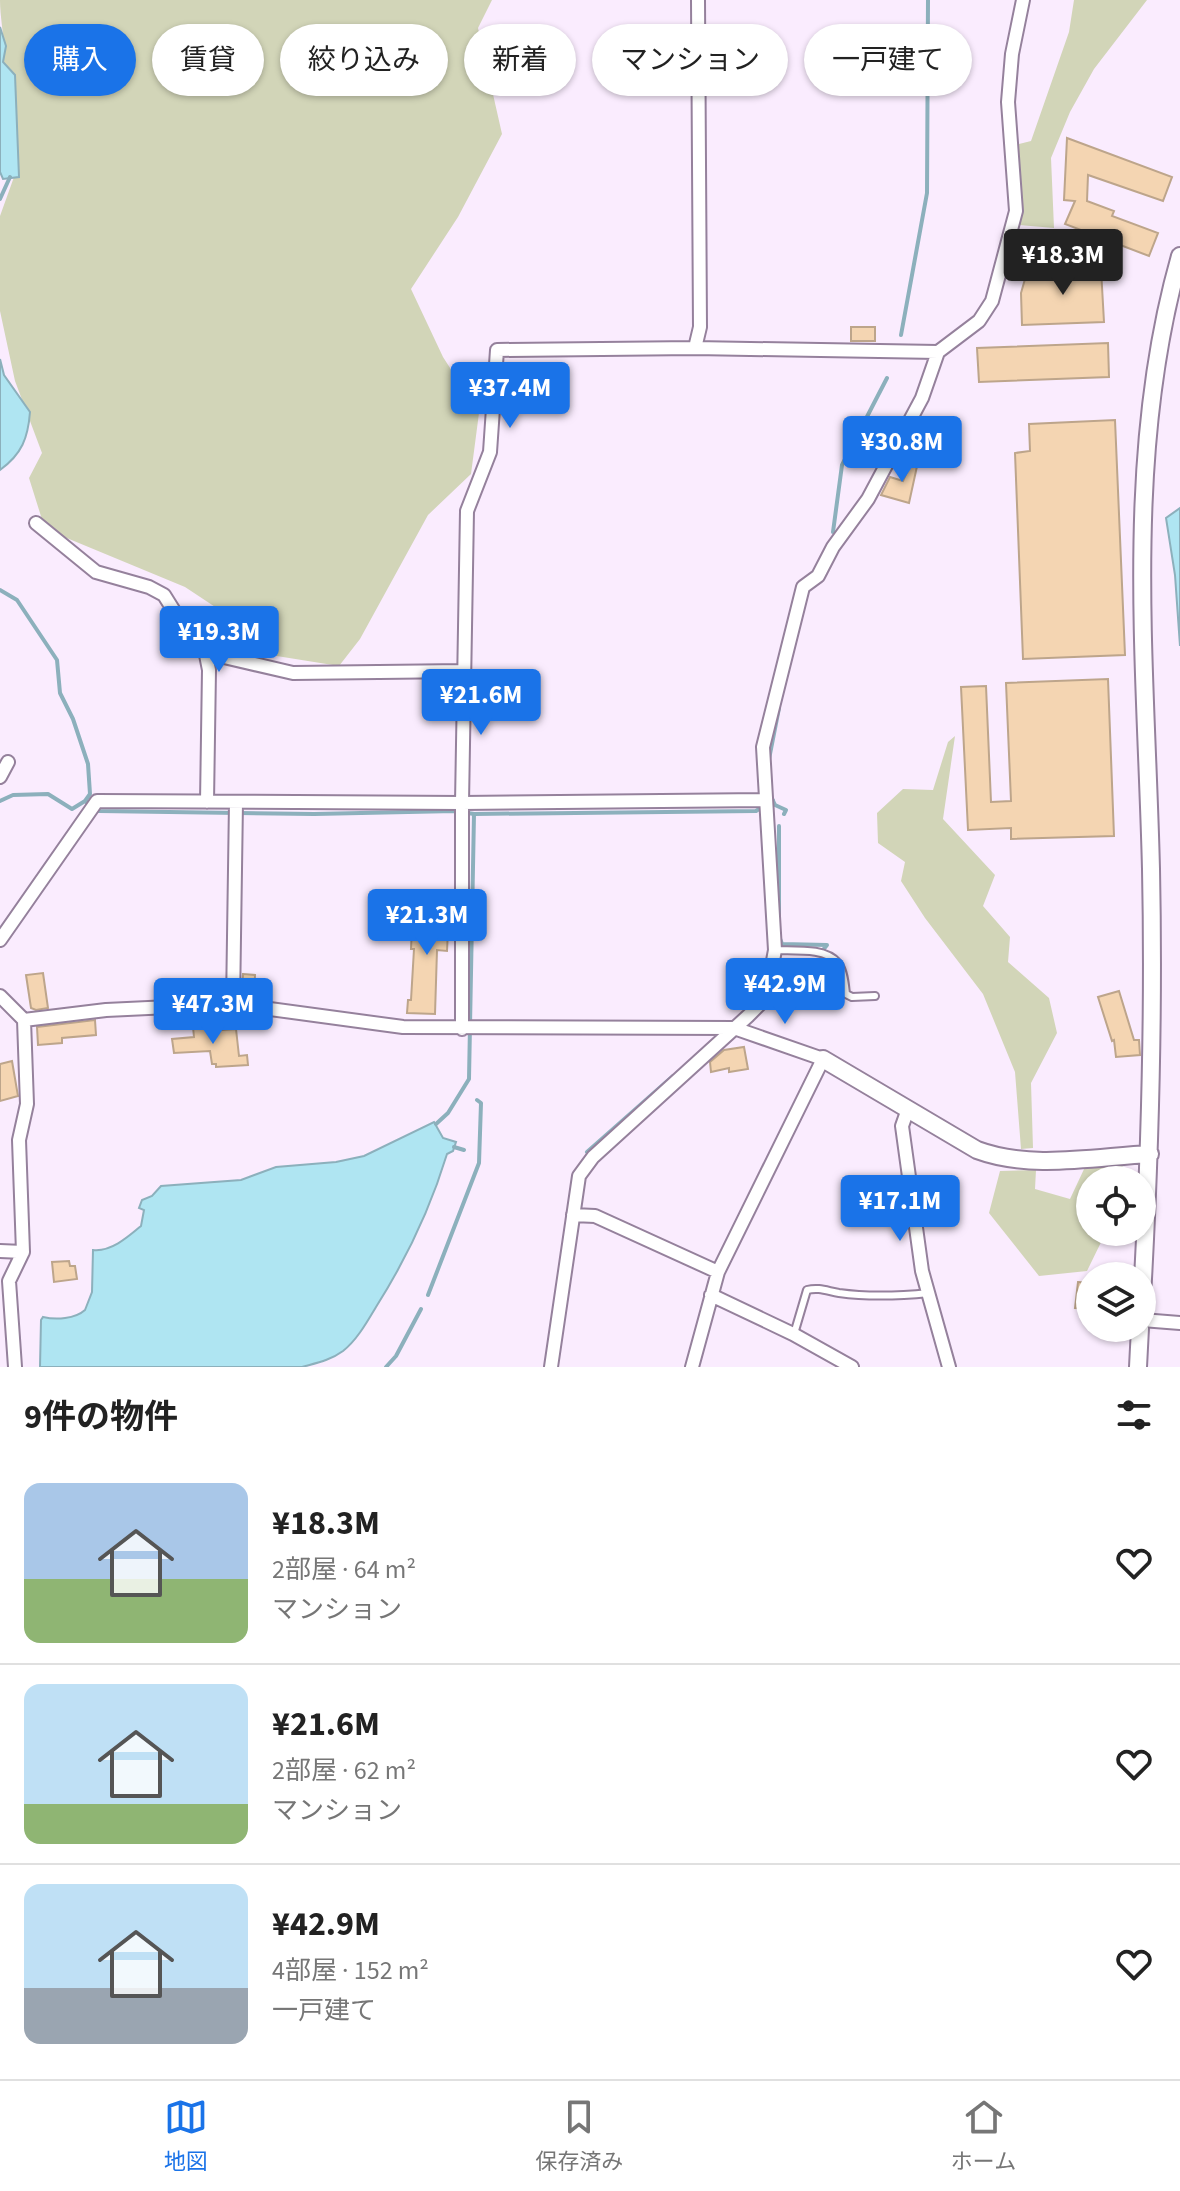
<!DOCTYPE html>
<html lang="ja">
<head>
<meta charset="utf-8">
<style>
	body { margin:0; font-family:"Source Sans 3","Noto Sans JP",sans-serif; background:#f6f6f6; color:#222; height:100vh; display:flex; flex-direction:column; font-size:30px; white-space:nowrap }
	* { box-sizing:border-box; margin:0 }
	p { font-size:26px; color:#767676 }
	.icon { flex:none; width:44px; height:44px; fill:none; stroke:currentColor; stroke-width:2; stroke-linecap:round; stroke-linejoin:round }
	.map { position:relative; height:1367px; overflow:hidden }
	.sheet { display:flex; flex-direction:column; background:#fff; flex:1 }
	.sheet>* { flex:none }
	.banner { position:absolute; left:24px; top:24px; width:1132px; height:72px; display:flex; gap:16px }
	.controls { position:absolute; left:1076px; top:1166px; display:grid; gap:16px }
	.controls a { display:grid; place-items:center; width:80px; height:80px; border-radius:50%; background:#fff; box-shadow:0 2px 6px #0004; font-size:40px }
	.price { position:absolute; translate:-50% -68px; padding:0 18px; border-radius:8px; background:#1a73e8; color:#fff; font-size:26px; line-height:52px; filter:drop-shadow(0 2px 4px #0008) }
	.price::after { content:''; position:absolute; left:50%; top:48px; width:24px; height:18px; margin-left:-12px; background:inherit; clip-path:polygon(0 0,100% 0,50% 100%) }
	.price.active { background:#222; color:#fff }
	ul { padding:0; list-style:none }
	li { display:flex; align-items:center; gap:24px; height:200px; padding:0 24px }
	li+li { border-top:2px solid #e0e0e0 }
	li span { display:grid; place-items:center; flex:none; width:224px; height:160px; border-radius:16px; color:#555 }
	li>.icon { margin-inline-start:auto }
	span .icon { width:96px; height:96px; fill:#fffc; stroke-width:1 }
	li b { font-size:34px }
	h2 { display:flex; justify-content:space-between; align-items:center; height:96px; padding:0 24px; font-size:34px }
	.chip { padding:0 28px; border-radius:36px; background:#fff; box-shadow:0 2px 6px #0004; font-size:28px; line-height:72px }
	.chip.active { background:#1a73e8; color:#fff }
	.tabs { display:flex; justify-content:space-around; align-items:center; height:112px; border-top:2px solid #e0e0e0; background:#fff; font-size:22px; color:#767676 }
	.tabs a { display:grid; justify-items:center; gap:4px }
	.tabs .active { color:#1a73e8 }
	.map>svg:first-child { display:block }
</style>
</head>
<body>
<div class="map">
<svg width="1180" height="1367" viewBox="0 0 1180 1367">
	<rect width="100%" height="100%" fill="#faecfe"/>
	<path fill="#d2d5b8" d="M 0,0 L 492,0 L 478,28 L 502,134 L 458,217 L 411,289 L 443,357 L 479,413 L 471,474 L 428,515 L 360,639 L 339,666 L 258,653 L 262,638 L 185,587 L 45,529 L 29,478 L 42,453 L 15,381 L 0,311 L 0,216 L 14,177 L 19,176 L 15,75 L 3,62 C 6,42 0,21 0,0 Z
		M 1074,0 L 1147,0 L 1094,69 L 1070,112 L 1051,158 L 1054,228 L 1019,225 L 1019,144 L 1031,141 L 1069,32 Z
		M 955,736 L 943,819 L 995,875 L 983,906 L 1010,937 L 1008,962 L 1049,998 L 1057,1033 L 1031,1083 L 1033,1148 L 1021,1149 L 1015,1072 L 983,994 L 925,918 L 901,881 L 905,862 L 878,843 L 877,813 L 903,789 L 933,790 L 948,742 Z
		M 1123,1163 L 1121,1180 L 1090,1180 L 1090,1232 L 1106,1232 L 1087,1271 L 1039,1276 L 989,1213 L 1000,1171 L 1036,1170 L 1035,1189 L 1070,1199 L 1085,1167 Z"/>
	<path fill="#afe5f2" stroke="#8cb0bc" stroke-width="2" d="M 0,27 L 6,46 L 3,62 L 15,75 L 19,177 L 3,179 L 0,172 Z
		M 0,359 L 4,375 L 30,412 C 28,438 22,454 0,470 Z
		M 1180,508 L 1180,646 L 1175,575 L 1166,518 Z
		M 434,1122 L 443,1138 L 456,1142 L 453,1151 L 447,1154 C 430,1210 407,1258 376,1307 C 367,1322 357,1340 343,1351 C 331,1360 316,1363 302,1367 L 40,1367 L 41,1320 L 43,1317 C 56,1320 75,1319 85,1310 L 92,1292 L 93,1250 C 111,1252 128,1237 141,1226 L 144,1210 L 139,1208 L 142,1200 L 152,1196 L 161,1186 L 241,1180 L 276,1167 L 336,1162 L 364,1156 Z"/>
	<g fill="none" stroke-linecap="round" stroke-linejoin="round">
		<path stroke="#8cb0bc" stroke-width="4" d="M 0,199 L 10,177
			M 901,335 L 927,193 L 928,0
			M 833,532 L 842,465 L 887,378
			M 0,590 L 17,600 L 57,660 L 60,693 L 73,719 L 88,764 L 90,794 L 85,801
			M 769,759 L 779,708
			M 772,799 L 775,805 L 786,810 L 784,814
			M 0,801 L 13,795 L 48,794 L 72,809 L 85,801 L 99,811 L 314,814 L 455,811 L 474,814
			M 779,826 L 779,920
			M 779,936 L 782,944 L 827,945 L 823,950
			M 769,995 L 782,988 L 815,960
			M 436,1124 L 448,1113 L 469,1079 L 474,814 L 756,811 L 773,800
			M 454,1147 L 464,1150
			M 587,1152 L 673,1076
			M 428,1295 L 479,1163 L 481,1103 L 477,1100
			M 386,1367 L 396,1356 L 421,1309"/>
	</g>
	<path fill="#f4d5b2" stroke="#bda58b" stroke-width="2" d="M 1067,138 L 1172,177 L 1163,201 L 1088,175 L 1087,201 L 1114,211 L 1112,216 L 1158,233 L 1149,256 L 1065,224 L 1075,201 L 1064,200 Z
		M 1101,269 L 1104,322 L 1022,325 L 1021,293 L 1027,272 Z
		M 851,327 L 875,327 L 875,341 L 851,341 Z
		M 1108,343 L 1109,377 L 979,382 L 977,348 Z
		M 1115,420 L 1125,655 L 1023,659 L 1015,453 L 1030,451 L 1029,424 Z
		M 914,455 L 919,457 L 909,503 L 881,495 L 890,477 L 903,481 Z
		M 1108,679 L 1114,836 L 1011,839 L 1011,828 L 968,830 L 961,687 L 986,686 L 991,802 L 1011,801 L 1006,683 Z
		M 413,908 L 449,910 L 447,951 L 437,950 L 435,1014 L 407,1013 L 408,1000 L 411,1000 L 414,949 L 411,949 Z
		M 43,973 L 48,1008 L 36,1010 L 31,1008 L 26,975 Z
		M 243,974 L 255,975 L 254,998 L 242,996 Z
		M 1119,991 L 1134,1040 L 1139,1040 L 1140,1055 L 1116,1057 L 1114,1040 L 1112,1041 L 1098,997 Z
		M 95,1020 L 96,1035 L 62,1038 L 62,1043 L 38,1045 L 37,1027 Z
		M 208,1026 L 209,1031 L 236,1029 L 239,1056 L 247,1055 L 248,1065 L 216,1067 L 216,1064 L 212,1064 L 210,1051 L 174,1053 L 172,1039 L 194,1037 L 193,1027 Z
		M 744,1047 L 748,1069 L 729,1072 L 729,1068 L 711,1072 L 710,1062 L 724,1050 Z
		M 12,1061 L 18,1096 L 0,1101 L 0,1064 Z
		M 69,1261 L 70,1266 L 75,1266 L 77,1279 L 54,1282 L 52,1262 Z
		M 1078,1282 L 1090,1283 L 1090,1309 L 1075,1308 Z"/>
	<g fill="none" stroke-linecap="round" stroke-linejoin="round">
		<defs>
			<path id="service" d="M 775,950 C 793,951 825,947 838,963 C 844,971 845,985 846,994 L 852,997 L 875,996
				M 794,1334 L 807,1290 C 819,1287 827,1291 839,1293 C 868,1297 899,1296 929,1293"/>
			<path id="minor" d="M 695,348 L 700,327 L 698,0
				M 36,523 L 96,572 L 149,587 L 164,595 L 189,635 L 199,646 L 211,654 L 293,673 L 464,671
				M 205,650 L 209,670 L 207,802
				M 0,777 L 8,762
				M 0,940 L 97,801 L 462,803 L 765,800
				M 0,996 L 24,1020 L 27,1104 L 19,1140 L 23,1252 L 9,1281 L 15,1367
				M 233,1004 L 236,802
				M 24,1020 L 106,1010 L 233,1004 L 403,1027 L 734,1028 L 823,1059 L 718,1272 L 692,1367
				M 462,1029 L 462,803 L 467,511 L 490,452 L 497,350 L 695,348 L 938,352
				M 908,1109 L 902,1126 L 922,1271 L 949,1367
				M 573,1215 L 595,1216 L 718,1272
				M 0,1251 L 23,1252
				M 711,1295 L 793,1334 L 852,1367
				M 1142,1320 L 1180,1323
				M 551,1367 L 579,1176 L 593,1157 L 748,1016 L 766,998 L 775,950 L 763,747 L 803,587 L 818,576 L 833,547 L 868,499 L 922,398 L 938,352 L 979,321 L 992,301 L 1016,211 L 1008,102 L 1012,54 L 1023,0"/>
			<path id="tertiary" d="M 823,1059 L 977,1150 C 1031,1170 1094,1157 1150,1154
				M 1142,1297 C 1150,1154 1154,1012 1151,869 C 1146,664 1123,456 1180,256
				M 1138,1367 L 1140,1328"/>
		</defs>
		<use href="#service" stroke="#95819c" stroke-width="10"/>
		<use href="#minor" stroke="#95819c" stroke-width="16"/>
		<use href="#tertiary" stroke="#95819c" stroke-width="20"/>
		<use href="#service" stroke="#fff" stroke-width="6"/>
		<use href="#minor" stroke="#fff" stroke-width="12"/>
		<use href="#tertiary" stroke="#fff" stroke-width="16"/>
	</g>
</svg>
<div class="controls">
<a><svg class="icon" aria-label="locate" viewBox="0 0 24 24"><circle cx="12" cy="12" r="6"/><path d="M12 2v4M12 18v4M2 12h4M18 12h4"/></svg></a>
<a><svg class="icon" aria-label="layers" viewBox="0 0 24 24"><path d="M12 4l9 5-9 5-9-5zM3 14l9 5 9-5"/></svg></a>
</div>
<b class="price active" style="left:1063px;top:297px">¥18.3M</b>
<b class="price" style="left:510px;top:430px">¥37.4M</b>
<b class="price" style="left:902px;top:484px">¥30.8M</b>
<b class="price" style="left:219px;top:674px">¥19.3M</b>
<b class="price" style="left:481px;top:737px">¥21.6M</b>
<b class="price" style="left:427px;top:957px">¥21.3M</b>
<b class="price" style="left:785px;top:1026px">¥42.9M</b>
<b class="price" style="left:213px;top:1046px">¥47.3M</b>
<b class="price" style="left:900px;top:1243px">¥17.1M</b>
<div class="banner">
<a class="chip active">購入</a>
<a class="chip">賃貸</a>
<a class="chip">絞り込み</a>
<a class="chip">新着</a>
<a class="chip">マンション</a>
<a class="chip">一戸建て</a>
</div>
</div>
<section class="sheet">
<h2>9件の物件<svg class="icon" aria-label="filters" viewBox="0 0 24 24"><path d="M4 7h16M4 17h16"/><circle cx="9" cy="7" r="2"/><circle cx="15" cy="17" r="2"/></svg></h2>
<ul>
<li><span style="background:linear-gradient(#a9c7e8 60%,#8fb573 0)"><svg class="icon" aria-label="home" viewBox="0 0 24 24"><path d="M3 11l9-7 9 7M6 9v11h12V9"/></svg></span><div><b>¥18.3M</b><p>2部屋 · 64 m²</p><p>マンション</p></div><svg class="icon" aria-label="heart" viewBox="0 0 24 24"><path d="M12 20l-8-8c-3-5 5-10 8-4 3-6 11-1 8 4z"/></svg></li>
<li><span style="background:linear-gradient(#bfe0f5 75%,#8fb573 0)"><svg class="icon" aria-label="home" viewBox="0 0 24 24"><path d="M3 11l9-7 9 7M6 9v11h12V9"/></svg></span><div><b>¥21.6M</b><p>2部屋 · 62 m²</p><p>マンション</p></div><svg class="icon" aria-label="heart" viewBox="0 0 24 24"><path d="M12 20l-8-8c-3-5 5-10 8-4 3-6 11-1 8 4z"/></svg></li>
<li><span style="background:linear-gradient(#bfe0f5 65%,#9aa5b1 0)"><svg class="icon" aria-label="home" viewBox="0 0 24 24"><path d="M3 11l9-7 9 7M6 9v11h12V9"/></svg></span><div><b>¥42.9M</b><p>4部屋 · 152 m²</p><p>一戸建て</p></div><svg class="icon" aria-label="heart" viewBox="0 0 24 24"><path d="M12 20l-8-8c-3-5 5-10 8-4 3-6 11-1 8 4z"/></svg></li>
</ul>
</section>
<nav class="tabs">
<a class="active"><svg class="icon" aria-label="map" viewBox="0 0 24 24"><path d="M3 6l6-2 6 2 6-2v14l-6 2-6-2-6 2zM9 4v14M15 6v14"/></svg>地図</a>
<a><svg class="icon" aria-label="saved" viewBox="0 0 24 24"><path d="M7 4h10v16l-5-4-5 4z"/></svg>保存済み</a>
<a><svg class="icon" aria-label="home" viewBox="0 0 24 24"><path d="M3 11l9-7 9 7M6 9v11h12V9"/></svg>ホーム</a>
</nav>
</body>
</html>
